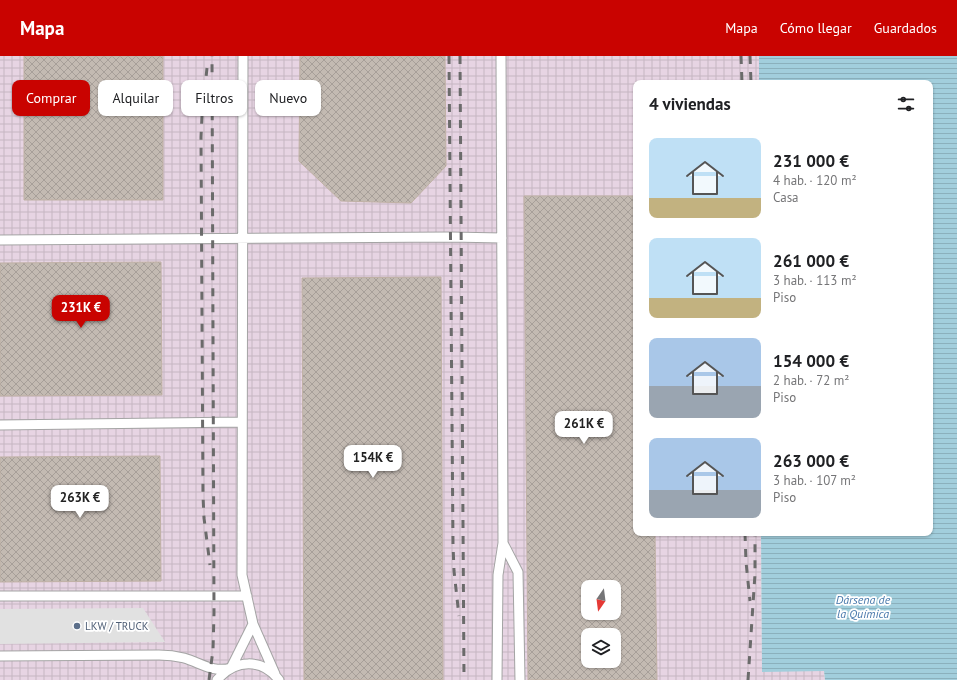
<!DOCTYPE html>
<html lang="es">
<head>
<meta charset="utf-8">
<style>
	body { margin:0; font-family:"PT Sans",sans-serif; background:#f2f2f2; color:#202124; height:100vh; display:flex; flex-direction:column; font-size:15px; white-space:nowrap }
	* { box-sizing:border-box; margin:0 }
	p { font-size:13px; color:#757577 }
	.icon { flex:none; width:22px; height:22px; fill:none; stroke:currentColor; stroke-width:2; stroke-linecap:round; stroke-linejoin:round }
	.map { position:relative; flex:1; overflow:hidden }
	.panel { position:absolute; left:633px; top:24px; width:300px; height:456px; display:flex; flex-direction:column; background:#fff; border-radius:8px; box-shadow:0 1px 3px #0004 }
	.panel>* { flex:none }
	.guide { position:absolute; left:12px; top:24px; width:380px; height:36px; display:flex; gap:8px }
	.needle { width:26px; rotate:194deg }
	.fabs { position:absolute; left:581px; top:524px; display:grid; gap:8px }
	.fabs a { display:grid; place-items:center; width:40px; height:40px; border-radius:8px; background:#fff; box-shadow:0 1px 3px #0004; font-size:20px }
	.price { position:absolute; translate:-50% -34px; padding:0 9px; border-radius:8px; background:#fff; color:#222; font-size:13px; line-height:26px; filter:drop-shadow(0 1px 2px #0008) }
	.price::after { content:''; position:absolute; left:50%; top:24px; width:12px; height:9px; margin-left:-6px; background:inherit; clip-path:polygon(0 0,100% 0,50% 100%) }
	.price.selected { background:#c90300; color:#fff }
	ul { padding:0; list-style:none }
	li { display:flex; align-items:center; gap:12px; height:100px; padding:0 16px }
	li span { display:grid; place-items:center; flex:none; width:112px; height:80px; border-radius:8px; color:#555 }
	li>.icon { margin-inline-start:auto }
	span .icon { width:48px; height:48px; fill:#fffc; stroke-width:1 }
	li b { font-size:17px }
	h2 { display:flex; justify-content:space-between; align-items:center; height:48px; padding:0 16px; font-size:17px }
	.tag { padding:0 14px; border-radius:8px; background:#fff; box-shadow:0 1px 3px #0004; font-size:14px; line-height:36px }
	.tag.selected { background:#c90300; color:#fff }
	header { display:flex; align-items:center; gap:24px; box-sizing:border-box; height:56px; padding:0 20px; background:#c90300; color:#fff }
	header strong { font-size:19px }
	nav { display:flex; gap:22px; margin-inline-start:auto; font-size:14px }
	.map>svg:first-child { display:block }
</style>
</head>
<body>
<header>
<strong>Mapa</strong>
<nav><a>Mapa</a><a>Cómo llegar</a><a>Guardados</a></nav>
</header>
<div class="map">
<svg width="957" height="624" viewBox="0 0 957 624">
	<defs>
		<pattern id="industrial-grid" width="8" height="8" patternUnits="userSpaceOnUse"><rect width="8" height="8" fill="#e7d4e3"/><path d="M0 4h8M4 0v8" fill="none" stroke="#c6b6c2"/></pattern>
		<pattern id="water-rules" width="6" height="5" patternUnits="userSpaceOnUse"><rect width="6" height="5" fill="#a2cedc"/><path d="M0 2.5h6" fill="none" stroke="#8bb0bc"/></pattern>
		<pattern id="building-cross-hatch" width="8" height="8" patternUnits="userSpaceOnUse"><rect width="8" height="8" fill="#c3bab2"/><path d="M0 0l8 8M0 8l8-8" fill="none" stroke="#a79f99"/></pattern>
	</defs>
	<rect width="100%" height="100%" fill="#eeeae2"/>
	<path fill="url(#industrial-grid)" fill-rule="evenodd" d="M 0,0 L 759,0 L 759,27 L 636,27 L 636,477 L 761,477 L 762,615 L 824,615 L 825,624 L 0,624 ZM 588,531 L 614,531 L 614,557 L 588,557 ZM 588,579 L 614,579 L 614,605 L 588,605 Z"/>
	<path fill="#e1e1e1" d="M 143,552 L 165,586 L 0,588 L 0,553 Z"/>
	<path fill="url(#water-rules)" d="M 759,0 L 957,0 L 957,624 L 825,624 L 824,615 L 762,616 L 761,477 L 930,477 L 930,27 L 759,27 Z"/>
	<path fill="url(#building-cross-hatch)" stroke="#c0b1a5" fill-rule="evenodd" d="M 24,0 L 163,0 L 163,144 L 24,144 Z
		M 300,0 L 445,0 L 446,110 L 411,147 L 341,145 L 299,105 Z
		M 524,140 L 636,140 L 636,477 L 655,477 L 657,624 L 528,624 ZM 588,531 L 614,531 L 614,557 L 588,557 ZM 588,579 L 614,579 L 614,605 L 588,605 Z
		M 161,206 L 162,339 L 0,340 L 0,207 Z
		M 441,221 L 443,624 L 304,624 L 302,222 Z
		M 160,400 L 161,525 L 0,526 L 0,401 Z"/>
	<g fill="none" stroke-linecap="round" stroke-linejoin="round">
		<defs>
			<path id="lane" d="M 243,0 L 242,519 L 253,568
				M 0,184 L 451,181 L 502,182
				M 0,369 L 242,366
				M 503,487 L 518,516 L 520,624
				M 0,540 L 247,540
				M 0,600 L 159,599 C 167,599 176,600 184,602 C 201,607 213,617 231,612 L 253,568 L 275,618
				M 217,624 C 235,603 262,602 279,624
				M 497,624 L 498,519 L 503,487 L 501,0"/>
		</defs>
		<use href="#lane" stroke="#a4a4a4" stroke-width="11"/>
		<use href="#lane" stroke="#fff" stroke-width="9"/>
		<path stroke="#6b6b6b" stroke-width="3" stroke-dasharray="8 8" stroke-linecap="butt" d="M 449,0 L 453,488 L 454,515 L 459,560
			M 460,0 L 464,624
			M 741,0 L 742,27
			M 750,0 L 751,27
			M 207,12 L 202,60 L 201,81 L 203,440 L 204,462 L 210,509
			M 745,477 L 746,506 L 750,545
			M 209,624 L 213,594 L 214,557 L 212,0
			M 748,624 L 755,518 L 755,477"/>
	</g>
	<circle fill="#5c6f8a" stroke="#fff" stroke-width="1.5" cx="77" cy="570" r="4"/>
	<g text-anchor="middle" dominant-baseline="central" stroke-width="3.5" stroke-linejoin="round" paint-order="stroke">
		<g font-size="11" fill="#4e5e75" stroke="#fff" text-anchor="start">
			<text x="85" y="570">LKW / TRUCK</text>
		</g>
		<g font-size="12" font-style="italic" fill="#4979ac" stroke="#fff">
			<text x="863" y="543">Dársena de<tspan x="863" dy="14">la Química</tspan></text>
		</g>
	</g>
</svg>
<div class="fabs">
<a><svg class="needle" viewBox="-14 -14 28 28"><path d="M0-13l5 13h-10z" fill="#e53935"/><path d="M0 13l5-13h-10z" fill="#757577"/></svg></a>
<a><svg class="icon" aria-label="layers" viewBox="0 0 24 24"><path d="M12 4l9 5-9 5-9-5zM3 14l9 5 9-5"/></svg></a>
</div>
<b class="price selected" style="left:81px;top:273px">231K €</b>
<b class="price" style="left:584px;top:389px">261K €</b>
<b class="price" style="left:373px;top:423px">154K €</b>
<b class="price" style="left:80px;top:463px">263K €</b>
<div class="guide">
<a class="tag selected">Comprar</a>
<a class="tag">Alquilar</a>
<a class="tag">Filtros</a>
<a class="tag">Nuevo</a>
</div>
<section class="panel">
<h2>4 viviendas<svg class="icon" aria-label="filters" viewBox="0 0 24 24"><path d="M4 7h16M4 17h16"/><circle cx="9" cy="7" r="2"/><circle cx="15" cy="17" r="2"/></svg></h2>
<ul>
<li><span style="background:linear-gradient(#bfe0f5 75%,#c2b280 0)"><svg class="icon" aria-label="home" viewBox="0 0 24 24"><path d="M3 11l9-7 9 7M6 9v11h12V9"/></svg></span><div><b>231 000 €</b><p>4 hab. · 120 m²</p><p>Casa</p></div></li>
<li><span style="background:linear-gradient(#bfe0f5 75%,#c2b280 0)"><svg class="icon" aria-label="home" viewBox="0 0 24 24"><path d="M3 11l9-7 9 7M6 9v11h12V9"/></svg></span><div><b>261 000 €</b><p>3 hab. · 113 m²</p><p>Piso</p></div></li>
<li><span style="background:linear-gradient(#a9c7e8 60%,#9aa5b1 0)"><svg class="icon" aria-label="home" viewBox="0 0 24 24"><path d="M3 11l9-7 9 7M6 9v11h12V9"/></svg></span><div><b>154 000 €</b><p>2 hab. · 72 m²</p><p>Piso</p></div></li>
<li><span style="background:linear-gradient(#a9c7e8 65%,#9aa5b1 0)"><svg class="icon" aria-label="home" viewBox="0 0 24 24"><path d="M3 11l9-7 9 7M6 9v11h12V9"/></svg></span><div><b>263 000 €</b><p>3 hab. · 107 m²</p><p>Piso</p></div></li>
</ul>
</section>
</div>
</body>
</html>
